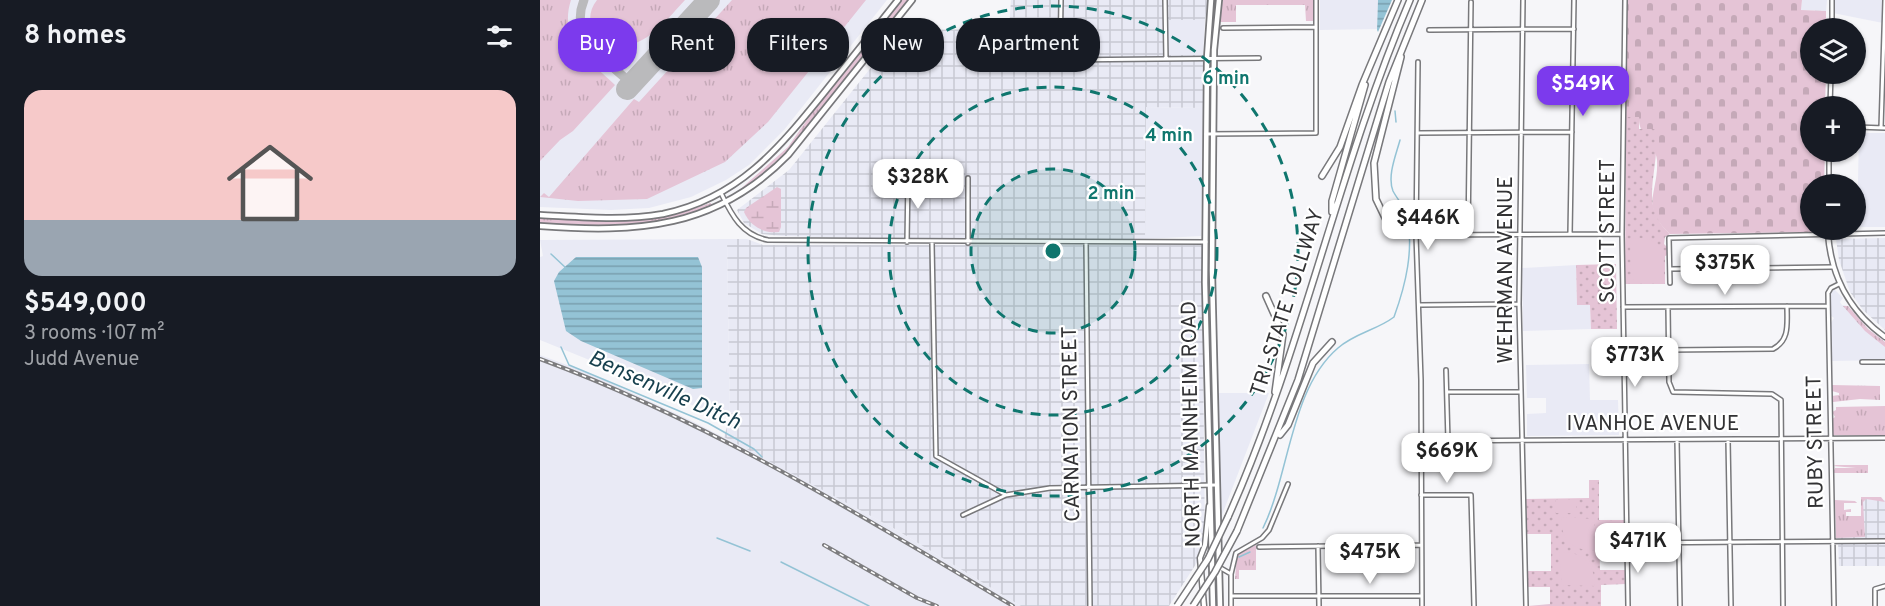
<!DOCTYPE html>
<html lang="en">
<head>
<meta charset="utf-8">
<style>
	body { margin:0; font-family:Overpass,sans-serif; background:#20242c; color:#f1f3f6; height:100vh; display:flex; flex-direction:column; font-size:22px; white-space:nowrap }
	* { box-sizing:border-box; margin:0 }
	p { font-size:20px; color:#9ea1a6 }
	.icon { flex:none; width:33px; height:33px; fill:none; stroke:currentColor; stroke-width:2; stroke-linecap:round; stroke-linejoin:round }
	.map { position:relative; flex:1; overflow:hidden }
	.details { display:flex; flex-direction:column; background:#171b24; width:540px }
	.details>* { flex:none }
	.banner { position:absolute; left:18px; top:18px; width:570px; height:54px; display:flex; gap:12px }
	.fabs { position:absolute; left:1260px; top:18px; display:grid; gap:12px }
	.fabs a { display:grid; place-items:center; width:66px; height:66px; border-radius:50%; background:#171b24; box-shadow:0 2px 4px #0004; font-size:30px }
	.price { position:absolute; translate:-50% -51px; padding:0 14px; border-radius:12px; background:#fff; color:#222; font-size:20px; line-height:39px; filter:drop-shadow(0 2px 3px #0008) }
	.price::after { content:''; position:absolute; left:50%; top:36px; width:18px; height:14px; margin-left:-9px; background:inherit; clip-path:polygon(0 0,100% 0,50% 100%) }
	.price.active { background:#7c3aed; color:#fff }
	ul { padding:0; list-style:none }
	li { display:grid; align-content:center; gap:12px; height:318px; padding:0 24px }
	li span { display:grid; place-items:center; height:186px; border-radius:18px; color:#555 }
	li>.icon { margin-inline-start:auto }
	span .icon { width:108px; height:108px; fill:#fffc; stroke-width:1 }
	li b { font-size:26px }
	h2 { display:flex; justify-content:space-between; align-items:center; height:72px; padding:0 24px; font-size:26px }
	.tag { padding:0 21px; border-radius:24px; background:#171b24; box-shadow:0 2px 4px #0004; font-size:21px; line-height:54px }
	.tag.active { background:#7c3aed; color:#fff }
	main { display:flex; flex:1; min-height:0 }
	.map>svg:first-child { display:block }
</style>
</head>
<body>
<main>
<section class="details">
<h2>8 homes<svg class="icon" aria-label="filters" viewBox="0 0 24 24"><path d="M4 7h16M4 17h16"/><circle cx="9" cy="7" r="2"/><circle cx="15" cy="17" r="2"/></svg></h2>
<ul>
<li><span style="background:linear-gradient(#f6c9c9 70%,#9aa5b1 0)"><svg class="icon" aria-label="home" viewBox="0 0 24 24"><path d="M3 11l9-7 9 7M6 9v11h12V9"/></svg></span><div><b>$549,000</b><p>3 rooms · 107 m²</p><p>Judd Avenue</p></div></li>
</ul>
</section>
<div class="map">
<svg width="1345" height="606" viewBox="0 0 1345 606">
	<defs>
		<pattern id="industrial-grid" width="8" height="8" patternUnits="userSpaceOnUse" patternTransform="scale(1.5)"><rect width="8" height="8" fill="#e9eaf5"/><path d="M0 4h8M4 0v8" fill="none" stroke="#c8c9d3"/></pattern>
		<pattern id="grass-tufts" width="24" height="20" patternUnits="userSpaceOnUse" patternTransform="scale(1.5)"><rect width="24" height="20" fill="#e5c4d6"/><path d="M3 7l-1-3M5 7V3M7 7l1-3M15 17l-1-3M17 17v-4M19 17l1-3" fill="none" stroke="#c5a9b8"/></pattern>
		<pattern id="wetland-marsh" width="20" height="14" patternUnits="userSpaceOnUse" patternTransform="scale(1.5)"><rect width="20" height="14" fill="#e5c4d6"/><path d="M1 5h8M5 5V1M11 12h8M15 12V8" fill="none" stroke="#c5a9b8"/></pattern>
		<pattern id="cemetery-stones" width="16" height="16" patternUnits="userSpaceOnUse" patternTransform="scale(1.5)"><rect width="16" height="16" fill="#e5c4d6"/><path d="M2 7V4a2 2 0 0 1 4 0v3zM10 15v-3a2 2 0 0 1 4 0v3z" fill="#c5a9b8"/></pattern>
		<pattern id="park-dots" width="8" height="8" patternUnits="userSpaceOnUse" patternTransform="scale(1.5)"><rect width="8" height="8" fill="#e5c4d6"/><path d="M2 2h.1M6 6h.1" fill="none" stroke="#c5a9b8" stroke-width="1.8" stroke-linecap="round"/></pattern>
		<pattern id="water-rules" width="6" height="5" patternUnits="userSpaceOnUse" patternTransform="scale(1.5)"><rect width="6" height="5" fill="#94c3d5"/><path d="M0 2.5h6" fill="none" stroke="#799fae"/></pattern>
	</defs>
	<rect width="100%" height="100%" fill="#f6f6f9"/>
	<path fill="#e9eaf5" d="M 0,0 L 347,0 L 244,130 L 209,165 L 186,180 L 151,197 L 109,208 L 71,210 L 0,207 Z
		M 780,0 L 838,0 L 837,29 L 780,30 Z
		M 1262,0 L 1287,0 L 1286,11 L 1261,10 Z
		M 1293,0 L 1343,0 L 1343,23 L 1293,13 Z
		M 628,20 L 665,20 L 663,55 L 628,55 Z
		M 606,107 L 663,108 L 661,236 L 605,239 Z
		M 1319,133 L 1345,133 L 1345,227 L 1317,227 Z
		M 187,239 L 190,418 L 167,412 L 94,378 L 0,340 L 0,257 L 3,256 L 0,240 Z
		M 1036,265 L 1037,304 L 1050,304 L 1051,329 L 983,331 L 982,268 Z
		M 1294,289 L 1303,298 L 1300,302 L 1302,305 L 1308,306 L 1328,329 L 1345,342 L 1345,360 L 1291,361 L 1290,324 L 1294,318 L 1290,315 L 1290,295 Z
		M 0,355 L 49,373 L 150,420 L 226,459 L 355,529 L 481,606 L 0,606 Z
		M 1049,364 L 1050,400 L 1078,400 L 1079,435 L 987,436 L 987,414 L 1006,413 L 1006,398 L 987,398 L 986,365 Z
		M 678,393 L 729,393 L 682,515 L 679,473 Z"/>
	<path fill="url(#industrial-grid)" d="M 471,0 L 668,0 L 665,20 L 628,20 L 628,55 L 663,55 L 663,108 L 606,107 L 605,239 L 382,240 L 242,236 L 222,234 L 204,223 L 197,210 L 249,170 L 341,55 L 365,55 L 366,30 L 469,29 Z
		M 1345,238 L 1345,330 L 1323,310 L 1310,292 L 1299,260 L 1296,239 Z
		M 187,239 L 207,239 L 223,245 L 662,245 L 665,550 L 629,606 L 481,606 L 355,529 L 184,437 L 190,417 Z
		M 1321,497 L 1345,500 L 1345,566 L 1299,566 L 1297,516 L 1321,516 Z"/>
	<path fill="url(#grass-tufts)" d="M 0,0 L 31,0 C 18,40 49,60 75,85 L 33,131 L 20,140 L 0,161 Z
		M 57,0 L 145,0 C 129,17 114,38 90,45 C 62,53 38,24 57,0 Z
		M 192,0 L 326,0 L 228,122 L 185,162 L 107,199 L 38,201 L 0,197 L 4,193 L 9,197 L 94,99 L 99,102 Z
		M 362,0 L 368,0 L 247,151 L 218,178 L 196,193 L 248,147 L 271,114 Z
		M 683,0 L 773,0 L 774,21 L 766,21 L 765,5 L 696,5 L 696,22 L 678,22 Z
		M 171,203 L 172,206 C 117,230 59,226 0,223 L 0,218 C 59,221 115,223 171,203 Z
		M 1303,306 L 1308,306 L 1328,329 L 1345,342 L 1345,347 L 1325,331 Z
		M 1292,385 L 1340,386 L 1340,400 L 1320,399 L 1293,402 L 1292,396 L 1299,395 L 1299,393 L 1292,391 Z
		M 1345,406 L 1345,436 L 1293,435 L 1292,419 L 1295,417 L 1292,412 L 1296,410 L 1296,407 Z
		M 1296,465 L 1328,465 L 1328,473 L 1293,473 L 1295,468 L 1316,468 L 1293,466 Z
		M 1321,497 L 1341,497 L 1345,502 L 1326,499 L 1323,502 L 1325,537 L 1296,538 L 1295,500 L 1315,501 L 1317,503 L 1304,503 L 1304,510 L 1311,509 L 1311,512 L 1306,512 L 1306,516 L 1321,516 Z
		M 716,545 L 716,570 L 699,570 L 699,579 L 695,579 L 697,555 Z"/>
	<path fill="url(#wetland-marsh)" d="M 237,187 L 241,189 L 241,227 L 239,232 C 224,234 210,226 204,212 L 206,208 Z"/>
	<path fill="url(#cemetery-stones)" d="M 1087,0 L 1262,0 L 1261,10 L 1286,11 L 1286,28 L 1270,28 L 1270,74 L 1286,74 L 1285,106 L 1270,106 L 1270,152 L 1285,152 L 1284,184 L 1270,184 L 1270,230 L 1284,230 L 1284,232 L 1130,234 C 1099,206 1119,192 1117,160 C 1116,145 1098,137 1099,117 L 1086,117 Z"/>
	<path fill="url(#park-dots)" d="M 1086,117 L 1099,117 L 1099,129 L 1115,129 C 1122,170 1096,204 1130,234 L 1125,237 L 1124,244 L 1128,248 L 1128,255 L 1125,256 L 1125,284 L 1085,284 Z
		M 1076,264 L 1077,329 L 1051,329 L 1050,305 L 1037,305 L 1036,265 Z
		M 1049,480 L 1059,480 L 1059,520 L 1084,520 L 1084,533 L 1059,534 L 1060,570 L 1086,570 L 1086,584 L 1061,585 L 1061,606 L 988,606 L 1010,604 L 1010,587 L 987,587 L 987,571 L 1011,571 L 1011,534 L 987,534 L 986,499 L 1049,498 Z"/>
	<path fill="#e5c4d6" d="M 1090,239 C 1122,233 1124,256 1124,281 L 1094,281 L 1091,277 Z
		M 1016,500 L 1036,500 L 1036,513 L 1016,513 Z
		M 1021,517 L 1054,519 L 1055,550 C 1032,551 1021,540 1021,517 Z
		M 1019,552 C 1042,551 1055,563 1055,586 L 1022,585 Z"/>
	<path fill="url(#water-rules)" d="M 838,0 L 852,0 L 838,32 L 837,30 Z
		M 36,257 L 158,257 L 162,267 L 162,388 L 153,389 L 41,341 L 26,331 L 14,281 L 19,272 Z"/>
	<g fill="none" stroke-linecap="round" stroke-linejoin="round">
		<path stroke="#94c3d5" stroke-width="1.5" d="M 855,111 L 856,122
			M 11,254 L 26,268
			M 21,347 L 29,365 L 168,423 L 214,449 L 222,457
			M 723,528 C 750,473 750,389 798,348 C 815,333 837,330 854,317 C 866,284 874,250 867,215 C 865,207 857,199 853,191 C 847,176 856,155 860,140
			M 177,538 L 210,551
			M 699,557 L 710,552
			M 241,562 L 329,606"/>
		<path stroke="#bababc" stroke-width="9" d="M 44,0 C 28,38 67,61 92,84"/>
		<path stroke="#bababc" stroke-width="22" d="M 87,89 L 169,0"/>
		<defs>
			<path id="street" d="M 521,0 L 520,60 L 719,58
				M 625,0 L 626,59
				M 983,0 L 979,304 L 986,606
				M 1085,0 L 1082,234 L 1088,606
				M 683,28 L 776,27
				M 1292,28 L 1292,0
				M 889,30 L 1034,29
				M 878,62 L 876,235 L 881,380 L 882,606
				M 1290,106 L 1291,74
				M 1316,127 L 1345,128
				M 1341,128 L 1345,0
				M 878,133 L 1032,132
				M 666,134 L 776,133 L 776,0
				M 1289,184 L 1289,152
				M 181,193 C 192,216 202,235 228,240 L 666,242
				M 1030,234 L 1034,0
				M 877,235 L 1082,234
				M 928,235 L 931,2
				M 367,242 L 368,178
				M 546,242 L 550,606
				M 392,243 L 396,456 L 466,495
				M 428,243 L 428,178
				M 1130,269 L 1293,267
				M 1130,283 L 1129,238 L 1345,233
				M 880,305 L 979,304
				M 1083,307 L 1288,306
				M 1128,307 L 1129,382 L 1133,392 L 1232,394 L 1241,400 L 1243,606
				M 1128,350 L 1233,349 C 1250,340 1247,324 1247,306
				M 1322,362 L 1345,362
				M 906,370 L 908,441
				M 907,392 L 981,392
				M 1137,440 L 1140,606
				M 1188,440 L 1191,606
				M 882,441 L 1345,438
				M 881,495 L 931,495 L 934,606
				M 423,515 L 466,495 L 510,488 L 676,485
				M 1087,543 L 1345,541
				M 778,546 L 779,606
				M 719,547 L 881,545
				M 679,567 L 691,574 L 696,553 L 722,538 L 729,530 L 748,484
				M 691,596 L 882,596
				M 691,606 L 691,574
				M 1294,606 L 1288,293 L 1291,288 L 1299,284
				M 1335,606 L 1335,589 L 1345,586"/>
			<path id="secondary" d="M 1288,234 C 1291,276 1310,312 1345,337
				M 664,606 L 660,558 L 665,545 L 669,506"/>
			<path id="primary" d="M 671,0 L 667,58 L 665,283 L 673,606
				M 679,0 L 674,50 L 672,271 L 680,606
				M 0,215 C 41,217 83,221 123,214 C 200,198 240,147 287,89 C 310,60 334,30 358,0
				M 0,226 C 97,233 176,229 248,155 L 372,0"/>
			<path id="highway" d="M 782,176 L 800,147 L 822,85 L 858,0
				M 792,212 L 792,201 L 825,85
				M 849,226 L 836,199 L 834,163 L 861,57
				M 726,296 L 743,334 L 735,392
				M 740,435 L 748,425 L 773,363 L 792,342
				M 688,517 C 763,350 798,168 870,0
				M 697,531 L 758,380 L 849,82 L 882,0"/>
		</defs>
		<use href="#street" stroke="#78787b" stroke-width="6"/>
		<use href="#secondary" stroke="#78787b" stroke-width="7"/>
		<use href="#primary" stroke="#78787b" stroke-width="8"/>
		<use href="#highway" stroke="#78787b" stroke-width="8"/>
		<use href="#street" stroke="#fff" stroke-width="3"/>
		<use href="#secondary" stroke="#fff" stroke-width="4"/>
		<use href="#primary" stroke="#fff" stroke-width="4.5"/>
		<use href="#highway" stroke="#fff" stroke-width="5"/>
		<defs>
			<path id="rail" d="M 0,359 C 168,421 320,515 473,606
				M 284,545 L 377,598 L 397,606"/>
		</defs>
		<use href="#rail" stroke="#7d7d7f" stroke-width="4"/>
		<use href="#rail" stroke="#fff" stroke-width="1.5" stroke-dasharray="4.5" stroke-linecap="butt"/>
		<defs>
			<path id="highway-bridge" d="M 637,606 L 668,559 L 688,517
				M 653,606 L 675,572 L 697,531"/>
		</defs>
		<use href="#highway-bridge" stroke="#78787b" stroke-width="8" stroke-linecap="butt"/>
		<use href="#highway-bridge" stroke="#fff" stroke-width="5"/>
	</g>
	<circle cx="513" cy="251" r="82" fill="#0f766e" fill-opacity=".12"/>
	<g fill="none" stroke="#0f766e" stroke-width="3" stroke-dasharray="10 8">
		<circle cx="513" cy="251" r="82"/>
		<circle cx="513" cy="251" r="164"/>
		<circle cx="513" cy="251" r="245"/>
	</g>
	<g text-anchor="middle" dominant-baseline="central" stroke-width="4.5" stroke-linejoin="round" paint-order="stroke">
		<g font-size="21" fill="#323234" stroke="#fff">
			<text transform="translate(1068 231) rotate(-90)">SCOTT STREET</text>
			<text transform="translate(966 270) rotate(-90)">WEHRMAN AVENUE</text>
			<text transform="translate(748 303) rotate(-72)">TRI-STATE TOLLWAY</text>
			<text transform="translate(532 424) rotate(-91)">CARNATION STREET</text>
			<text transform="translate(652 424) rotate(-91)">NORTH MANNHEIM ROAD</text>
			<text x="1113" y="424">IVANHOE AVENUE</text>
			<text transform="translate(1276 442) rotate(-91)">RUBY STREET</text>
		</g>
		<g font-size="22" font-style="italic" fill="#163f4d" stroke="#fff">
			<text transform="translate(124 391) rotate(24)">Bensenville Ditch</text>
		</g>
	</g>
	<circle cx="513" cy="251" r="9" fill="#0f766e" stroke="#fff" stroke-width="3"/>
	<g font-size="18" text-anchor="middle" font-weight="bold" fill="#0f766e" stroke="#fff" stroke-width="4.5" stroke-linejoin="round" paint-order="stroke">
		<text x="686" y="84">6 min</text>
		<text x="629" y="141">4 min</text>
		<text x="571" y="199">2 min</text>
	</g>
</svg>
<div class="fabs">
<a><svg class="icon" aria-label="layers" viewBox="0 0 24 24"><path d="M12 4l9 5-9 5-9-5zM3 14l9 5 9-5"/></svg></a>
<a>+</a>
<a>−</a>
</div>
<b class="price active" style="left:1043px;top:117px">$549K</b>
<b class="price" style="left:378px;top:210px">$328K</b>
<b class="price" style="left:888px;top:251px">$446K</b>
<b class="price" style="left:1185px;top:296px">$375K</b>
<b class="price" style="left:1095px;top:388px">$773K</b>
<b class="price" style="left:907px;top:484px">$669K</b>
<b class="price" style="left:1098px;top:574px">$471K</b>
<b class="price" style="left:830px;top:585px">$475K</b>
<div class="banner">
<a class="tag active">Buy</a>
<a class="tag">Rent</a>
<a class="tag">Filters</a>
<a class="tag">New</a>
<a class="tag">Apartment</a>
</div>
</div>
</main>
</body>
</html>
